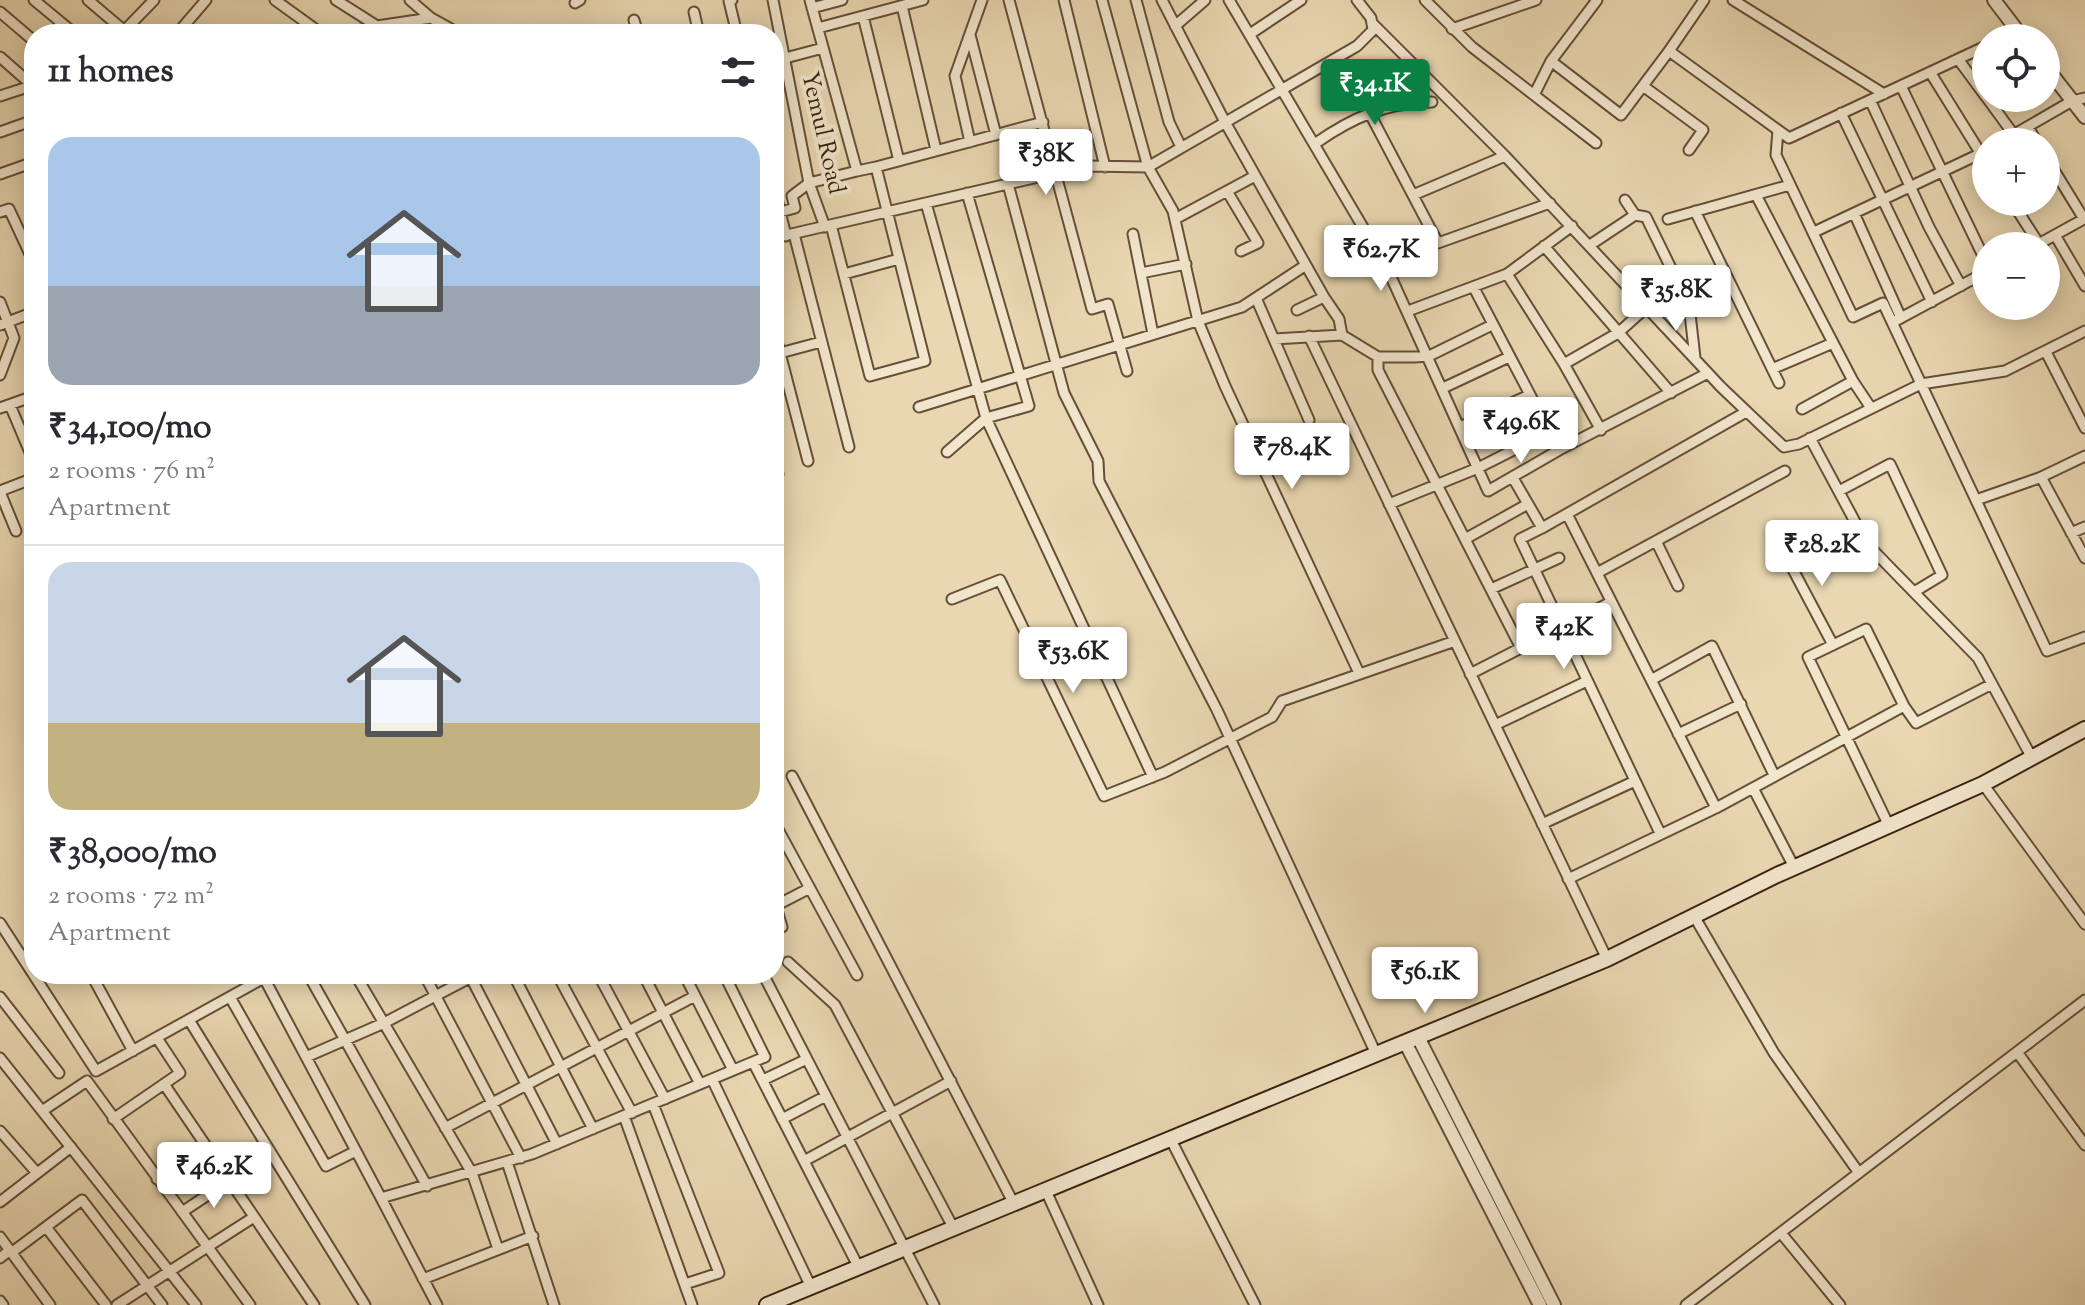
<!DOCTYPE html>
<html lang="en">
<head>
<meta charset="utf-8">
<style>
	body { margin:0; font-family:"Sorts Mill Goudy",serif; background:#f2f2f3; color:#2b2b33; height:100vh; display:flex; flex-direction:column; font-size:30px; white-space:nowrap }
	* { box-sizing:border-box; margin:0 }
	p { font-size:26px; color:#7c7c81 }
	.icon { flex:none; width:44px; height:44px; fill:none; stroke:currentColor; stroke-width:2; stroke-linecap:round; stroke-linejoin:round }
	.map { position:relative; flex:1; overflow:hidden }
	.sheet { position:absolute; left:24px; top:24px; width:760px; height:960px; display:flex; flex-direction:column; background:#fff; border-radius:32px; box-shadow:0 4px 20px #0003 }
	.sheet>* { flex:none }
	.controls { position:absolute; left:1972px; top:24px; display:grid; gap:16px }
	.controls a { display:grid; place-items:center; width:88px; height:88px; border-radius:50%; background:#fff; box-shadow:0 4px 20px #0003; font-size:40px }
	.price { position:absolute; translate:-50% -68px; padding:0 18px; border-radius:8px; background:#fff; color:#222; font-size:26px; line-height:52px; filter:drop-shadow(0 2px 4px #0008) }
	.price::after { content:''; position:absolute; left:50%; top:48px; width:24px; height:18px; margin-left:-12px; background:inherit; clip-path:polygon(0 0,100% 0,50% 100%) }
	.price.current { background:#0b8043; color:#fff }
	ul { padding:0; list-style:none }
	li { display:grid; align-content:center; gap:16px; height:424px; padding:0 24px }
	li+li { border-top:2px solid #e1e1e2 }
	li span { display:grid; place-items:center; height:248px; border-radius:24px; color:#555 }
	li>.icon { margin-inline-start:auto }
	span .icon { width:144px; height:144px; fill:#fffc; stroke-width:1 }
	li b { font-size:34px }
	h2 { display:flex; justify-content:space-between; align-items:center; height:96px; padding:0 24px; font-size:34px }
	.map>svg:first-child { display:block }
</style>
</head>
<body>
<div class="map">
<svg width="2085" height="1305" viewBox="0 0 2085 1305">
	<rect width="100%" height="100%" fill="#e9d7b1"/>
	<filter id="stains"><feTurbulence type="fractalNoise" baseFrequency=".0025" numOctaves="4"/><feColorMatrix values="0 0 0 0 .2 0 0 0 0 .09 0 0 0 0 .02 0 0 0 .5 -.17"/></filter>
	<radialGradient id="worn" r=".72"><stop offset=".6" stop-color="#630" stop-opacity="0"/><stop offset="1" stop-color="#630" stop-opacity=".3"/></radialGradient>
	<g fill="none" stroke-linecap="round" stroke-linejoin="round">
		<defs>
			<path id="minor" d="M 34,0 L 75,34
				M 88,0 L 128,34
				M 275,0 L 322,34
				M 336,0 L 377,26 L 431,18 L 451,29 L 452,34
				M 410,0 L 431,18
				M 732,0 L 729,1 L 737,34
				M 773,0 L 809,183 L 825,227
				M 810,0 L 857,171 L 876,167 L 925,361 L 870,376 L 831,225
				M 1009,0 L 1092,309 L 1108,304 L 1127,371
				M 1064,0 L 1105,167
				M 1102,0 L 1148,167 L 1173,211 L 1198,321 L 1225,386 L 1359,673
				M 1136,0 L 1169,122 L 1181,147
				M 1162,0 L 1225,122 L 1324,297 L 1297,310
				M 1229,0 L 1387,268 L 1488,491 L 1559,450 L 1708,373
				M 1425,0 L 1472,47 L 1596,143
				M 1597,0 L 1551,61 L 1621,115 L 1669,51
				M 1704,0 L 1669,51 L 1789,138 L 1986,46
				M 1733,0 L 1884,94
				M 575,3 L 580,0
				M 902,6 L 936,150
				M 812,8 L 842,0
				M 0,12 L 34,41
				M 694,12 L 699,34
				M 863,16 L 899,161
				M 634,20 L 638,34
				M 1372,23 L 1505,156 L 1721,387 L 1784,447 L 1799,444 L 1921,384 L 2005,371 L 2085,331
				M 1175,26 L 1205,0
				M 818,28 L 923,0
				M 1452,29 L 1536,0
				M 124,31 L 154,0
				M 189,34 L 182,28 L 206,0
				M 344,34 L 377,26
				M 1250,34 L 1301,0
				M 970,35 L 996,135
				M 2003,38 L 2018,31
				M 0,57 L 32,85
				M 1958,59 L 1986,97
				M 774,61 L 823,48
				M 1930,72 L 1986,162
				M 1643,86 L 1703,130 L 1689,150
				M 1901,86 L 1986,262
				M 1534,95 L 1551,61
				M 0,96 L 34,85
				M 1987,98 L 2014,135
				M 1870,100 L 1929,227 L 1961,286
				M 1369,112 L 1438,243 L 1550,203
				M 1841,113 L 1932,302
				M 2028,127 L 2037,142
				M 1778,130 L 1776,155 L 1853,317 L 1883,303 L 2047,651 L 2085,637
				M 0,132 L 34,120
				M 970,142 L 955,76 L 982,0
				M 2001,142 L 2072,101 L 2085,98
				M 1316,143 C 1353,117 1386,103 1432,102
				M 876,167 L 1043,122
				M 0,174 L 34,162
				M 1008,184 L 1064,393 L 1098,461 L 1099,481 L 1217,710 L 1377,1056
				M 774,187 L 786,236
				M 1227,191 L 1258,243 L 1241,251
				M 1413,195 L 1505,156
				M 1756,195 L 1853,381 L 1802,409
				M 2012,202 L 2039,244
				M 926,203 L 986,418 L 1153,777
				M 1695,211 L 1779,383
				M 0,212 L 9,209 L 34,263
				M 780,212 L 795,208 L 792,196 L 809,183 L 857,171
				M 1854,213 L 1901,318
				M 1635,215 L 1646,217 L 1689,305 L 1695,358
				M 1175,219 L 1255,176
				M 1668,219 L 1790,185
				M 1814,232 L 1986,151
				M 794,234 L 849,447
				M 1133,234 L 1153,334
				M 2055,235 L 2085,286
				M 774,238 L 1086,166 L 1148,167 L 1357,46 L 1373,30 L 1371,18 L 1357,0
				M 1590,245 L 1635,215 L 1625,200
				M 1544,246 L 1671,393
				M 2035,246 L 2084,219 L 2046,157
				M 1141,273 L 1186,264
				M 844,274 L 899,259
				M 1507,274 L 1564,364 L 1618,333 L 1648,306
				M 1474,288 L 1559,450
				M 1324,297 L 1339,319 L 1342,335
				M 1256,298 L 1309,420
				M 0,302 L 14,338 L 0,375
				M 1408,311 L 1507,274 L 1572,226
				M 1897,320 L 1986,272
				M 0,325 L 34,312
				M 774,330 L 808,461
				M 1309,336 L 1607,959
				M 1274,339 L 1342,335 L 1378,357 L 1415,357 L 1429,356 L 1492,325
				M 2046,352 L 2085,428
				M 780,353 L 821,342
				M 1378,357 L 1378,370 L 1521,648
				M 1564,364 L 1601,430
				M 1772,369 L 1833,343
				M 1853,381 L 1871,408
				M 1443,388 L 1509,357
				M 10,405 L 34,462
				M 919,407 L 1242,307 L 1306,265
				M 0,408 L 34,396
				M 1460,427 L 1529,395
				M 1810,438 L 1867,544 L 1978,658 L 2032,758
				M 947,452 L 986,418 L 1029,406 L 967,193
				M 774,462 L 778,474
				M 2041,477 L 2085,558
				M 1513,478 L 1542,528 L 1746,412
				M 0,491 L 34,478
				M 1839,491 L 1890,464 L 1942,575 L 1914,592
				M 0,492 L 16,531
				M 1976,500 L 2039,478 L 2085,456
				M 1389,504 L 1478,468 L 1549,432
				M 1567,514 L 1716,808
				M 1542,528 L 1520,539 L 1660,833
				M 2071,533 L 2085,527
				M 1465,539 L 1528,504
				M 1656,541 L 1678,586
				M 1781,547 L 1833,645
				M 1597,573 L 1785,471
				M 1491,589 L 1559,558
				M 952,599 L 1000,580 L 1104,796 L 1165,772 L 1272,717 L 1282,701 L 1455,641
				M 1470,674 L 1611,602
				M 1651,680 L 1712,646 L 1774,775
				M 1495,725 L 1587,681
				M 1678,734 L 1741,704
				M 792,776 L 1014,1204
				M 1983,784 L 2085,924
				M 1753,788 L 1794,867
				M 774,822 L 857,975
				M 1542,824 L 1635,781
				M 1889,826 L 1808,657 L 1866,629 L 1904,706
				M 1568,879 L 1716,808 L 1904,706 L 1916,723 L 1992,684
				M 774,900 L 782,927 L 774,931
				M 777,905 L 810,888
				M 1694,916 L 1774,1053 L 1859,1173
				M 0,923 L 96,1071 L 271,974
				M 788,962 L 835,1005 L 954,1229
				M 91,974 L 133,1051
				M 308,974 L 427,1186
				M 355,974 L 472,1173 L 498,1249
				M 424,974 L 521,1158
				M 469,974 L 557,1144
				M 513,974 L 593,1129
				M 557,974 L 632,1113
				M 598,974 L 665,1099
				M 643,974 L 700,1084
				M 684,974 L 733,1070
				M 763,974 L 934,1305
				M 264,978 L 381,1198
				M 0,997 L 59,1073
				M 230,997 L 326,1166 L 356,1151
				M 189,1020 L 365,1305
				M 2017,1052 L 2085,1145
				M 306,1057 L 384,1023 L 477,974
				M 0,1058 L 196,1305
				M 753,1062 L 859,1268
				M 712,1079 L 811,1287
				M 763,1080 L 807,1059
				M 164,1084 L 314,1305
				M 653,1104 L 719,1273 L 685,1284
				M 42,1111 L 87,1081 L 250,1305
				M 624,1116 L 692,1305
				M 113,1119 L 180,1073 L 157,1038
				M 782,1119 L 826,1096
				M 445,1128 L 695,996
				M 0,1131 L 37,1173
				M 1171,1140 L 1255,1305
				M 804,1161 L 951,1081
				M 507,1162 L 554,1305
				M 157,1179 L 206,1146
				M 1046,1191 L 1098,1305
				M 0,1202 L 71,1147
				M 182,1212 L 229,1181
				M 46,1227 L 106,1305
				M 1781,1233 L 1840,1305
				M 0,1237 L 50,1305
				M 11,1253 L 82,1200 L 162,1305
				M 0,1258 L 10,1250
				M 423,1279 L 533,1236
				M 0,1301 L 3,1305
				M 117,1305 L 254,1217
				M 437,1305 L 381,1198 L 532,1154 L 765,1057 L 724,974
				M 1686,1305 L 2085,1000"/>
			<path id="tertiary" d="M 1994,0 L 2023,38
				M 2046,67 L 2085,117
				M 1419,1039 L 1554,1305
				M 1406,1044 L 1540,1305"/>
			<path id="secondary" d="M 767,1305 L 1607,959 L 1777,875 L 1983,784 L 2085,729"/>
		</defs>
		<use href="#minor" stroke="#654f38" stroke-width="13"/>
		<use href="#tertiary" stroke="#654f38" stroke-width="16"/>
		<use href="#secondary" stroke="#392210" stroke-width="18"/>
		<use href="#minor" stroke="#f1e5cc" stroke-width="9"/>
		<use href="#tertiary" stroke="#f1e5cc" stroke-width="12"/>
		<use href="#secondary" stroke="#f1e5cc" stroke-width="14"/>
	</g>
	<g text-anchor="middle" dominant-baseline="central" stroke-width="8" stroke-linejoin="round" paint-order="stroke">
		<g font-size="24" fill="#392210" stroke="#f1e5cc">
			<text transform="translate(822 133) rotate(77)">Yemul Road</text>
		</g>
	</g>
	<rect width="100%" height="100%" filter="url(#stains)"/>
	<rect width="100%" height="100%" fill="url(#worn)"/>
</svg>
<div class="controls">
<a><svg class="icon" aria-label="locate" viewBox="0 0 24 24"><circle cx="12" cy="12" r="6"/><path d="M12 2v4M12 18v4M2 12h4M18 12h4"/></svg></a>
<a>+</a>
<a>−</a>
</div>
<b class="price current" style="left:1375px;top:127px">₹34.1K</b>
<b class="price" style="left:1046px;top:197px">₹38K</b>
<b class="price" style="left:1381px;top:293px">₹62.7K</b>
<b class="price" style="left:1676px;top:333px">₹35.8K</b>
<b class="price" style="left:1521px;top:465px">₹49.6K</b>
<b class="price" style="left:1292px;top:491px">₹78.4K</b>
<b class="price" style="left:1822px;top:588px">₹28.2K</b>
<b class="price" style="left:1564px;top:671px">₹42K</b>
<b class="price" style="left:1073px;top:695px">₹53.6K</b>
<b class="price" style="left:1425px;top:1015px">₹56.1K</b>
<b class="price" style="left:214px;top:1210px">₹46.2K</b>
<section class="sheet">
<h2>11 homes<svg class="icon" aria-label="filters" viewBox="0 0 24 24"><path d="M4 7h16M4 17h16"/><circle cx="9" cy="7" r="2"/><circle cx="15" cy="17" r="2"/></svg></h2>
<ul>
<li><span style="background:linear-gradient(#a9c7e8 60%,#9aa5b1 0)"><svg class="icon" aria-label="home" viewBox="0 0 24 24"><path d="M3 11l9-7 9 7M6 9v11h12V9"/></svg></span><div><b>₹34,100/mo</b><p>2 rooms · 76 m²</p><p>Apartment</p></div></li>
<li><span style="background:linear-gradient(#c9d6e8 65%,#c2b280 0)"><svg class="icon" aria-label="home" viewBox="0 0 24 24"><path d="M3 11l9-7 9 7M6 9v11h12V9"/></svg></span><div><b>₹38,000/mo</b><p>2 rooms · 72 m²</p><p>Apartment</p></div></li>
</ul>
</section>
</div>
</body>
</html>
